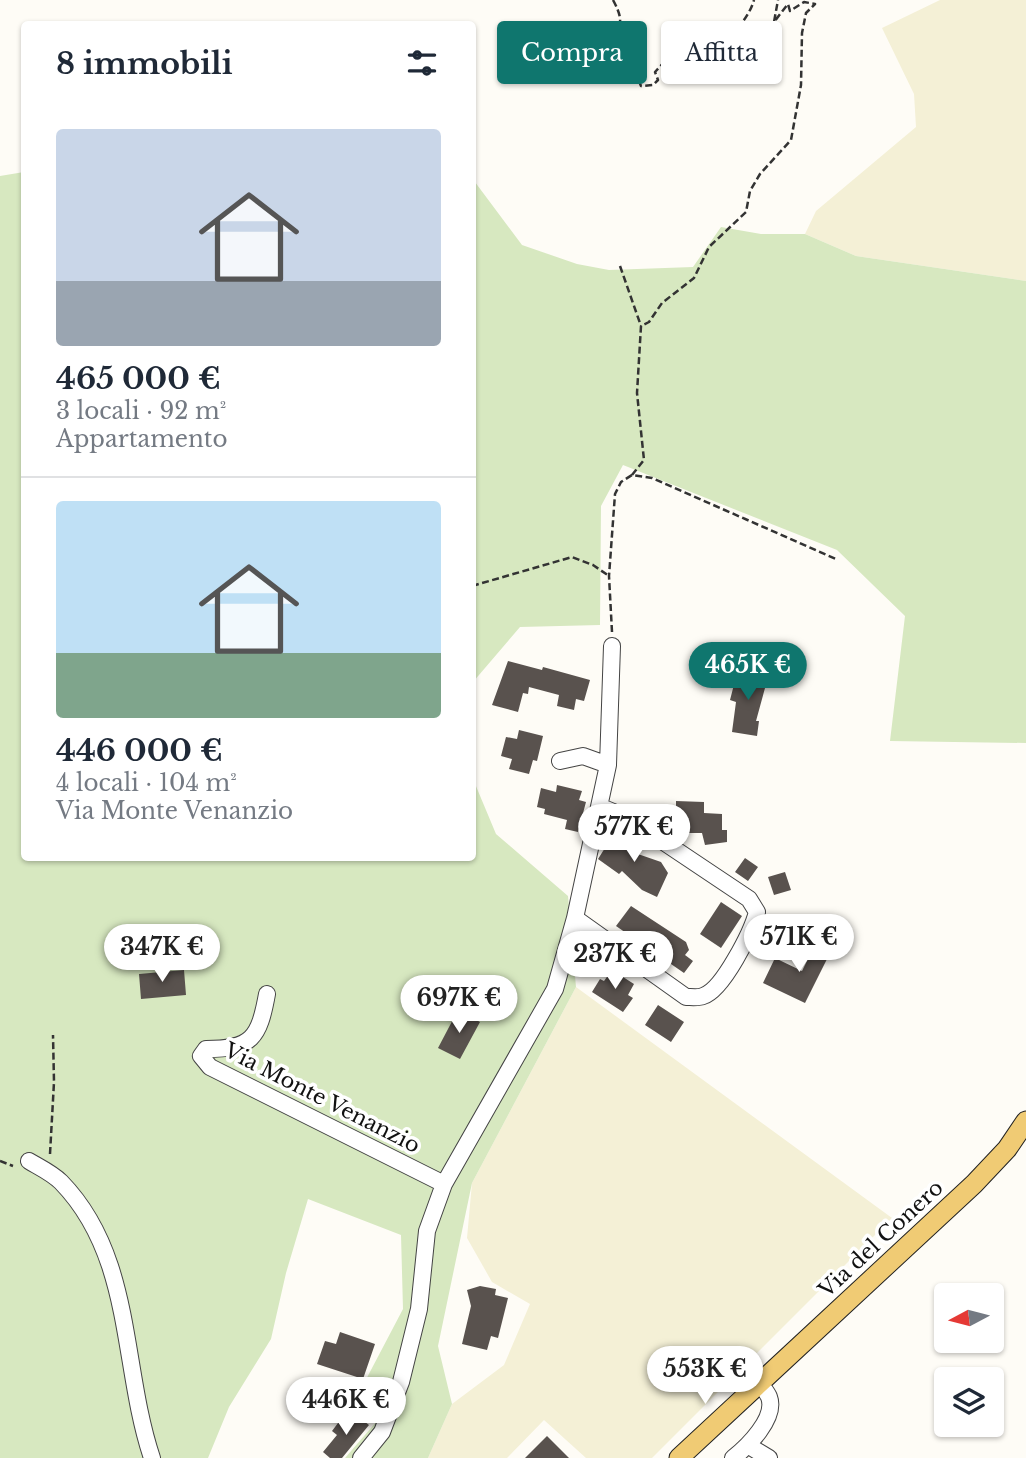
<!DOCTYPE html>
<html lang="it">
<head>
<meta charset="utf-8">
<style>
	body { margin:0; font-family:"Libre Baskerville",serif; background:#f2f2f3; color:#1f2937; height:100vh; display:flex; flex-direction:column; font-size:26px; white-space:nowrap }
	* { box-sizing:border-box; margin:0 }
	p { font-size:23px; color:#747a83 }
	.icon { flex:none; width:38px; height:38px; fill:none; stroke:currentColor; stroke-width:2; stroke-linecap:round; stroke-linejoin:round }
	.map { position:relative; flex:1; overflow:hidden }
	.details { position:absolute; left:21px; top:21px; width:455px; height:840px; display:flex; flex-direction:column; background:#fff; border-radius:7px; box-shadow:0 2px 5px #0004 }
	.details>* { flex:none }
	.hud { position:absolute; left:497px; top:21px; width:424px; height:63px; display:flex; gap:14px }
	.needle { width:46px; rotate:263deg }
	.controls { position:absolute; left:934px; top:1283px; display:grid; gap:14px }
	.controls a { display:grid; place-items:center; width:70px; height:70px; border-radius:7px; background:#fff; box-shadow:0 2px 5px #0004; font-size:35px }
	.price { position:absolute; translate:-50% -60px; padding:0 16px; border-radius:24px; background:#fff; color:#222; font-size:23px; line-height:46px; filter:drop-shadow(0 2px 4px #0008) }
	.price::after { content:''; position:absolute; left:50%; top:42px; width:21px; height:16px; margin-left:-10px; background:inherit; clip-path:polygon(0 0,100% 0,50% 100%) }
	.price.current { background:#0f766e; color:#fff }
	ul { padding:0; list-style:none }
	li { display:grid; align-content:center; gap:14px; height:371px; padding:0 35px }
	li+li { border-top:2px solid #e0e1e3 }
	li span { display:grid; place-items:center; height:217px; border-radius:7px; color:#555 }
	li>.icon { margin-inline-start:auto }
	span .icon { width:126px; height:126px; fill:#fffc; stroke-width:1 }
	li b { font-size:30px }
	h2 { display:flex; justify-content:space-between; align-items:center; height:84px; padding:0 35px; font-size:30px }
	.tag { padding:0 24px; border-radius:7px; background:#fff; box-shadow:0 2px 5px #0004; font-size:24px; line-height:63px }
	.tag.current { background:#0f766e; color:#fff }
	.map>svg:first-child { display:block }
</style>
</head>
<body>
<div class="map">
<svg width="1026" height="1458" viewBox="0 0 1026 1458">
	<rect width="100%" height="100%" fill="#fefcf6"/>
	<path fill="#f4f0d6" d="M 940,0 L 1026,0 L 1026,281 L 856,256 L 805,234 L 816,211 L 916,127 L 914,94 L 882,28 Z
		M 576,987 L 892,1218 L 652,1458 L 586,1458 L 544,1420 L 507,1458 L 428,1458 L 452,1404 L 504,1365 L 530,1304 L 492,1282 L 467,1238 L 472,1183 Z"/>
	<path fill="#d7e8c0" d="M 24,172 L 24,858 L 472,858 L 473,779 L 496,834 L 568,896 L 576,987 L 472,1183 L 438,1346 L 452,1404 L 428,1458 L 345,1458 L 377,1421 L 361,1389 L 403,1309 L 401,1235 L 308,1199 L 286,1273 L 271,1339 L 229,1407 L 208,1458 L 0,1458 L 0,176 Z
		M 472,178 L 522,245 L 577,264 L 609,270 L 693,267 L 721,227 L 761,234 L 805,234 L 856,256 L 1026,281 L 1026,743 L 890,741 L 905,616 L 837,550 L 623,465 L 601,506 L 600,625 L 520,627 L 473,682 Z"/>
	<path fill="#59524e" d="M 508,661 L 542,670 L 543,667 L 590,680 L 584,701 L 576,699 L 574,710 L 557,706 L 559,695 L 529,687 L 528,694 L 523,693 L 518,712 L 492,705 Z
		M 738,669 L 768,677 L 756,721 L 759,721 L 757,736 L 732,732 L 736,702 L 730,700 Z
		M 519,730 L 543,736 L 537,761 L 533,760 L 529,774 L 509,769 L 512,759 L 501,756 L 506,737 L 517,739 Z
		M 557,785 L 582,791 L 579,800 L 586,802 L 578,832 L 565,829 L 567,820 L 544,814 L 545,809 L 537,807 L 541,788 L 556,792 Z
		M 676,801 L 704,802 L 704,813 L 722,814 L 722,830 L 727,830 L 727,842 L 705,845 L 702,833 L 685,833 L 683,828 L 676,828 Z
		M 617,829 L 640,846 L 635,853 L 661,862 L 668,873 L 657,897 L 642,890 L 622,871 L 619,874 L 598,859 Z
		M 745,858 L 758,867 L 748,881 L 735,872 Z
		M 785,872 L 791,890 L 774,895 L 768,877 Z
		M 721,902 L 742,916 L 721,948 L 700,934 Z
		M 631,906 L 686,942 L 689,950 L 685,955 L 693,961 L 684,973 L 616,926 Z
		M 818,939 L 833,947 L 805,1003 L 763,983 L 775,958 L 802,971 Z
		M 184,970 L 186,995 L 141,999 L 139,974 Z
		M 612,970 L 634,984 L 628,995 L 633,998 L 623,1012 L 592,992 L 600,979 L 604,981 Z
		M 658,1005 L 684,1022 L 671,1042 L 645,1025 Z
		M 458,1010 L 480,1022 L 460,1059 L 438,1048 Z
		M 480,1286 L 496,1289 L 495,1295 L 508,1298 L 498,1338 L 491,1336 L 487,1350 L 462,1344 L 471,1306 L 467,1290 Z
		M 340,1332 L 375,1344 L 363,1379 L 317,1364 L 325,1341 L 336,1344 Z
		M 355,1414 L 369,1425 L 342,1458 L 330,1458 L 323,1452 L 337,1435 L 332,1431 L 341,1419 L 347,1424 Z
		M 547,1436 L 569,1458 L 525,1458 Z"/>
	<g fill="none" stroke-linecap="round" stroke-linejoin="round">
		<defs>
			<path id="minor" d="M 560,761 L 583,756 L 608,765
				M 575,918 L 686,997 C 691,997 699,998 703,996 C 723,990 752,931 757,912 L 749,899 L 628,818 L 601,807
				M 267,994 C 259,1038 252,1049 206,1049 L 201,1056 L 210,1067 L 444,1184
				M 29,1161 C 39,1167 52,1173 61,1182 C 134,1257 121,1366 152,1458
				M 749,1446 L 769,1458
				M 361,1458 L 382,1432 L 401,1382 L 419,1309 L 427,1231 L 444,1184 L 555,989 L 575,918 L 608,765 L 612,646
				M 733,1458 C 747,1447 777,1418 769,1397 C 767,1392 762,1387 760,1383"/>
			<path id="major" d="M 679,1458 L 974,1184 L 1007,1149 L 1026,1121"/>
		</defs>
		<use href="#minor" stroke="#444" stroke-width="18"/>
		<use href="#major" stroke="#222" stroke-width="21"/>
		<path stroke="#333" stroke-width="2.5" stroke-dasharray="7 3.5" stroke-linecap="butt" d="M 613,0 C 628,28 615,23 613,50 L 630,59 L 641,86 L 653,85 L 658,80 L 655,72 L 667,59 L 664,47 L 690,40 L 707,51 L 711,67 L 717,68 C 724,61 723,55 727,46 C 734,30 749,18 754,0
			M 620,266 L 641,326
			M 632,475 L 644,460 L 637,393 L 641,326 L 649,322 L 662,303 L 694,278 L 709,247 L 746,212 L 750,191 L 760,174 L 791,140 L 801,85 L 802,33 L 806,13 L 815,4 L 804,2 L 790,11 L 788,4 L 774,22 L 778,0
			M 472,586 L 572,557 L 593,565 L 609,576
			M 612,632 L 609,576 L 615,494 L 621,482 L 632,475 L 652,478 L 836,559
			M 50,1154 L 54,1082 L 53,1035
			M 0,1161 L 13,1166"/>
		<use href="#minor" stroke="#fff" stroke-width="16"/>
		<use href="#major" stroke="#f0cb74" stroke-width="19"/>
	</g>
	<g text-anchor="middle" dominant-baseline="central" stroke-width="7" stroke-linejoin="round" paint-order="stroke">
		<g font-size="21" fill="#111" stroke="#fff">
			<text transform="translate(322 1098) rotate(27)">Via Monte Venanzio</text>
			<text transform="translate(881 1239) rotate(-43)">Via del Conero</text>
		</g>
	</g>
</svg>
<div class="controls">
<a><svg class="needle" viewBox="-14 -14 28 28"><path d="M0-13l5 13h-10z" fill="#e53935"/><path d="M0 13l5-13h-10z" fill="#747a83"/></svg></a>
<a><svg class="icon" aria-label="layers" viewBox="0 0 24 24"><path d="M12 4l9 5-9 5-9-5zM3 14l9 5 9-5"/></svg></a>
</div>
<b class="price current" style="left:748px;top:702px">465K €</b>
<b class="price" style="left:634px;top:864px">577K €</b>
<b class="price" style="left:799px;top:974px">571K €</b>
<b class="price" style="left:162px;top:984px">347K €</b>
<b class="price" style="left:615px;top:991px">237K €</b>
<b class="price" style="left:459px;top:1035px">697K €</b>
<b class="price" style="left:705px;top:1406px">553K €</b>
<b class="price" style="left:346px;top:1437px">446K €</b>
<div class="hud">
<a class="tag current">Compra</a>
<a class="tag">Affitta</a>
</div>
<section class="details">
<h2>8 immobili<svg class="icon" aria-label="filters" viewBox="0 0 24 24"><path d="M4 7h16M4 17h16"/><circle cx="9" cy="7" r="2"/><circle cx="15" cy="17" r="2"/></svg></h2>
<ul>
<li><span style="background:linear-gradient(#c9d6e8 70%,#9aa5b1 0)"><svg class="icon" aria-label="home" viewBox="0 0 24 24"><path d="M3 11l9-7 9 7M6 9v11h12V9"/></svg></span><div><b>465 000 €</b><p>3 locali · 92 m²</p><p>Appartamento</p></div></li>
<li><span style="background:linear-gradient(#bfe0f5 70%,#7fa58c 0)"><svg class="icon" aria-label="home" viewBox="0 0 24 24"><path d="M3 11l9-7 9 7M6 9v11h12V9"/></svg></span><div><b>446 000 €</b><p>4 locali · 104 m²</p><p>Via Monte Venanzio</p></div></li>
</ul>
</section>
</div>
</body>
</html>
